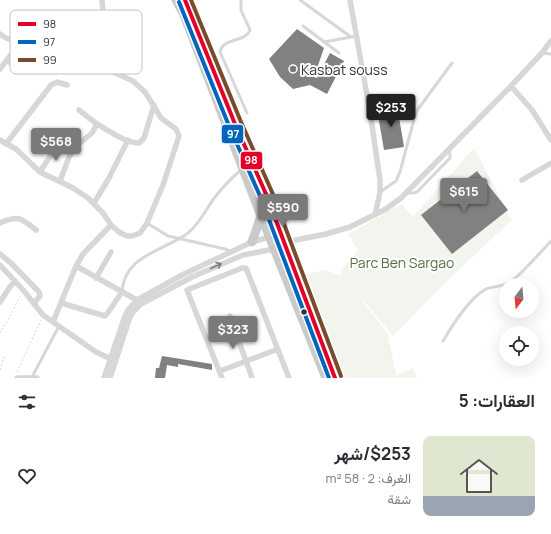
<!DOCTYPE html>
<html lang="ar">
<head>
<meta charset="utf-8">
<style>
	body { margin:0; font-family:Manrope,Vazirmatn,sans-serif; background:#f2f2f3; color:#2b2b33; direction:rtl; height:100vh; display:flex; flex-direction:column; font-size:15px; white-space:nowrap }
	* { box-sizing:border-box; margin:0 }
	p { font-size:13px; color:#7c7c81 }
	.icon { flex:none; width:22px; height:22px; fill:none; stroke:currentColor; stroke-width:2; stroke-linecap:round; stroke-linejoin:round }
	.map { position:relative; height:378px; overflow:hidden; direction:ltr }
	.panel { display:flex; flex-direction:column; background:#fff; flex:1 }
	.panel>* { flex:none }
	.needle { width:26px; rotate:196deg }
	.controls { position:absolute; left:499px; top:278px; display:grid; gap:8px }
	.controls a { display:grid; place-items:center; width:40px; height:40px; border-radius:50%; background:#fff; box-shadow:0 4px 16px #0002; font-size:20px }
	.price { position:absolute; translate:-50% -34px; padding:0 9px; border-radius:4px; background:#7a7a7a; color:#fff; font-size:13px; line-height:26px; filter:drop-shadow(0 1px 2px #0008) }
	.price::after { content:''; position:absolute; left:50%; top:24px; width:12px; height:9px; margin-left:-6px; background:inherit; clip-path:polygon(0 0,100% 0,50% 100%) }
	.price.current { background:#222; color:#fff }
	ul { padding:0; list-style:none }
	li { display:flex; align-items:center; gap:12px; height:100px; padding:0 16px }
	li span { display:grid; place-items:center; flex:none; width:112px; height:80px; border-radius:8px; color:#555 }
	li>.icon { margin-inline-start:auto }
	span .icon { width:48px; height:48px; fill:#fffc; stroke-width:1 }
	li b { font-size:17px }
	h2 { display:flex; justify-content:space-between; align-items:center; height:48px; padding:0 16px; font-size:17px }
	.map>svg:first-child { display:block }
</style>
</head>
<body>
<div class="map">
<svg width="551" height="378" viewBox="0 0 551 378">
	<rect width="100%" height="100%" fill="#fff"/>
	<path fill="#f1f5ed" d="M 474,148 L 512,220 L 449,279 L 393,336 L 348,282 L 388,334 L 396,376 L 413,368 L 417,378 L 345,378 L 304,275 L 324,270 L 343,276 L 340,272 L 358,250 L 348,234 L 402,204 L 413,217 Z"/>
	<path fill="#818181" d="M 297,29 L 324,48 L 314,77 L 317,78 L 330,53 L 344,61 L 327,94 L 310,85 L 293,89 L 280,77 L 269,59 Z
		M 397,105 L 404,147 L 384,150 L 377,109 Z
		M 477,171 L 508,210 L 452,254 L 421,215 Z
		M 162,356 L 212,364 L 212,370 L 178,364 L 178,367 L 167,365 L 165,378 L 155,378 L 156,368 L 159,368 Z"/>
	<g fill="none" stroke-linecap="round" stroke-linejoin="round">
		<path stroke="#d6d6d6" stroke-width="1" stroke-dasharray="2 2" stroke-linecap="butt" d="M 0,333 L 9,318 L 20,296
			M 0,370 L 4,356
			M 17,372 L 41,320"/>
		<path stroke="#d7d7d7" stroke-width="3" d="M 241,0 L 241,10 L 250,30 C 245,43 223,37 220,52 L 247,113
			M 300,0 L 351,37
			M 303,26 L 339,53
			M 324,42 L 357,36
			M 18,46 L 41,63 L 45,65 L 50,64 L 58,50
			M 542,53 L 551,54
			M 9,63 L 19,71 L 21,71 L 34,58
			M 380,192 L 396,181 L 400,172 L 416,112 L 452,63
			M 408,193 L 413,193 L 417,192 L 450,158 L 450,154 L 448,150
			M 147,223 L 168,236 L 225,249 L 230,251
			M 122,292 C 124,255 164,251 188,233 C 198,225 205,212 212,201 C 221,189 230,179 241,170
			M 443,341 C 452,326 469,298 486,289 C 495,285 503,288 512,281 C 524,271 540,253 551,241
			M 32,377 L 59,326"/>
		<path stroke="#d7d7d7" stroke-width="5.5" d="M 350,0 L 370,112 L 380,180 L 380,192 L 375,215
			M 0,34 L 6,38 L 20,43 L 69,52 L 133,81 L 145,92 L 161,118 L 176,129 L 179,136 L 163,185 L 147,223 L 140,233 L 132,236 L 127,236 L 119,232 L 111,225 L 103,213 L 88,198 L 73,188 L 40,172 L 16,149 L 0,140
			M 87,59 L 95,31 L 103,11 L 102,0
			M 0,69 L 20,43
			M 511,86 L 532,110 L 551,140
			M 97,124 C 110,131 125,143 139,143 L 144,138 L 154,105
			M 6,144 L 51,85 L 57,82 L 67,85
			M 40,172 L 59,142 L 62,143 L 72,152
			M 522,180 L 551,163
			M 60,181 L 69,157 L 75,147 L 92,133 L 97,124 L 79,110
			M 94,203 L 109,178 L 128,140
			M 0,223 C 19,215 21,218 36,230
			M 0,254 L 11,263 L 39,292 L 40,296 L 34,303
			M 0,265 L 24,291 L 43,315 L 96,352 L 111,359
			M 76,266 L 137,300
			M 96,278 L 111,252
			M 0,302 L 9,288 L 15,281
			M 61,303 L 105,316 L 107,314 L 122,292
			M 230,316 L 252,378
			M 53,322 L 76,266 L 83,254 L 111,225
			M 220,371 L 278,349
			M 17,378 L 37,378
			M 104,378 L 125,316 L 128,310 L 137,300 L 182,275 L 252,242 L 270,237 L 285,238
			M 110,378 L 129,320 L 132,313 L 141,304 L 192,277 L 243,255 L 274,249 L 291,241 L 326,234 L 350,227 L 386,209 L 401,198 L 511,86 L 542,53 L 551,41
			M 222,378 L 187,290 L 242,268 L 246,268 L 248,273 L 289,378"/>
		<path stroke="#cacaca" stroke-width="9" d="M 176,0 L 184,15 L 261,216 L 326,378
			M 185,0 L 235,124 L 266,194 L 284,240 L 335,378
			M 252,242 L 261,216"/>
		<defs>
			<path id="bus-1" d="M 185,0 L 235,124 L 266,194 L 335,378"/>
			<path id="bus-2" d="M 179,2 L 229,126 L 260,196 L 329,378"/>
			<path id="bus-3" d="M 191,0 L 241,122 L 272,192 L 341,376"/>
		</defs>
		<use href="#bus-1" stroke="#fff" stroke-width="7"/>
		<use href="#bus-2" stroke="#fff" stroke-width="7"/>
		<use href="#bus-3" stroke="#fff" stroke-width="7"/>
		<use href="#bus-1" stroke="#e4002b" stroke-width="4"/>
		<use href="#bus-2" stroke="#0065bd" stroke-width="4"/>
		<use href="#bus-3" stroke="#7a4b2a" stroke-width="4"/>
	</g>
	<defs><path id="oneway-shaft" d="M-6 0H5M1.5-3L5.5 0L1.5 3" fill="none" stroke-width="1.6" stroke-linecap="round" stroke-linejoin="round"/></defs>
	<use stroke="#7d7d7d" href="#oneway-shaft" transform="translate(216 266) rotate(-24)"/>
	<circle fill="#7a7a7a" stroke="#fff" stroke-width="1.5" cx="293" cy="69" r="4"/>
	<circle fill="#333" stroke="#fff" stroke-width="1.5" cx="304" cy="312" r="3.5"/>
	<g text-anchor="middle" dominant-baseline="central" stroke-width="4" stroke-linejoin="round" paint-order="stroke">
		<g font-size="14" fill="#333" stroke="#fff" text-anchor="start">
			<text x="301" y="69">Kasbat souss</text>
		</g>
		<g font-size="14" fill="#56703f" stroke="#fff">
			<text x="402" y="262">Parc Ben Sargao</text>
		</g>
	</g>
	<rect x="10" y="10" width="132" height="64" rx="6" fill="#fff" stroke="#c2c2c2" stroke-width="1"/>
	<rect x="18" y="22" width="18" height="4" fill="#e4002b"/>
	<rect x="18" y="40" width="18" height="4" fill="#0065bd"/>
	<rect x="18" y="58" width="18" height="4" fill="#7a4b2a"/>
	<g font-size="11" fill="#333">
		<text x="43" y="28">98</text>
		<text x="43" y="46">97</text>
		<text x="43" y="64">99</text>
	</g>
	<g stroke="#fff" stroke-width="1.5">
		<rect x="221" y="124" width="23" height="20" rx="4" fill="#0065bd"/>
		<rect x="240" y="151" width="23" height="19" rx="4" fill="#e4002b"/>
	</g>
	<g font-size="11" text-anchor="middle" font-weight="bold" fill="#fff">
		<text x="233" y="138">97</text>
		<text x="251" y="164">98</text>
	</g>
</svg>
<div class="controls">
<a><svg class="needle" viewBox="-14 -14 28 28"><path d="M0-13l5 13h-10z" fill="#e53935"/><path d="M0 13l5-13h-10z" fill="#7c7c81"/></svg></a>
<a><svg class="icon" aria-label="locate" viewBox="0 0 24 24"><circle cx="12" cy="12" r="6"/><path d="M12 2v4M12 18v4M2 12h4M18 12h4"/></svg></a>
</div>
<b class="price current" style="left:391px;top:128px">$253</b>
<b class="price" style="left:56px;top:162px">$568</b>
<b class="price" style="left:464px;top:212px">$615</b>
<b class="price" style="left:283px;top:228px">$590</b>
<b class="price" style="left:233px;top:350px">$323</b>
</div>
<section class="panel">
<h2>العقارات: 5<svg class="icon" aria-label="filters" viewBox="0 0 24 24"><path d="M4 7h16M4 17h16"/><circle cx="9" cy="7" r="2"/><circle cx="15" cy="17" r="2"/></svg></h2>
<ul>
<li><span style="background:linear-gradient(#dfe7d0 75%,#9aa5b1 0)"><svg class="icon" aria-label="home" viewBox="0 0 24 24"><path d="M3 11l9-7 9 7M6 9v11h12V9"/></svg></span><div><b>$253/شهر</b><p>الغرف: 2 · 58 m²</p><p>شقة</p></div><svg class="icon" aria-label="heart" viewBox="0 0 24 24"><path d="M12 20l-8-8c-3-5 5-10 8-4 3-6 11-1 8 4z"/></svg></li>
</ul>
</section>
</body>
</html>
